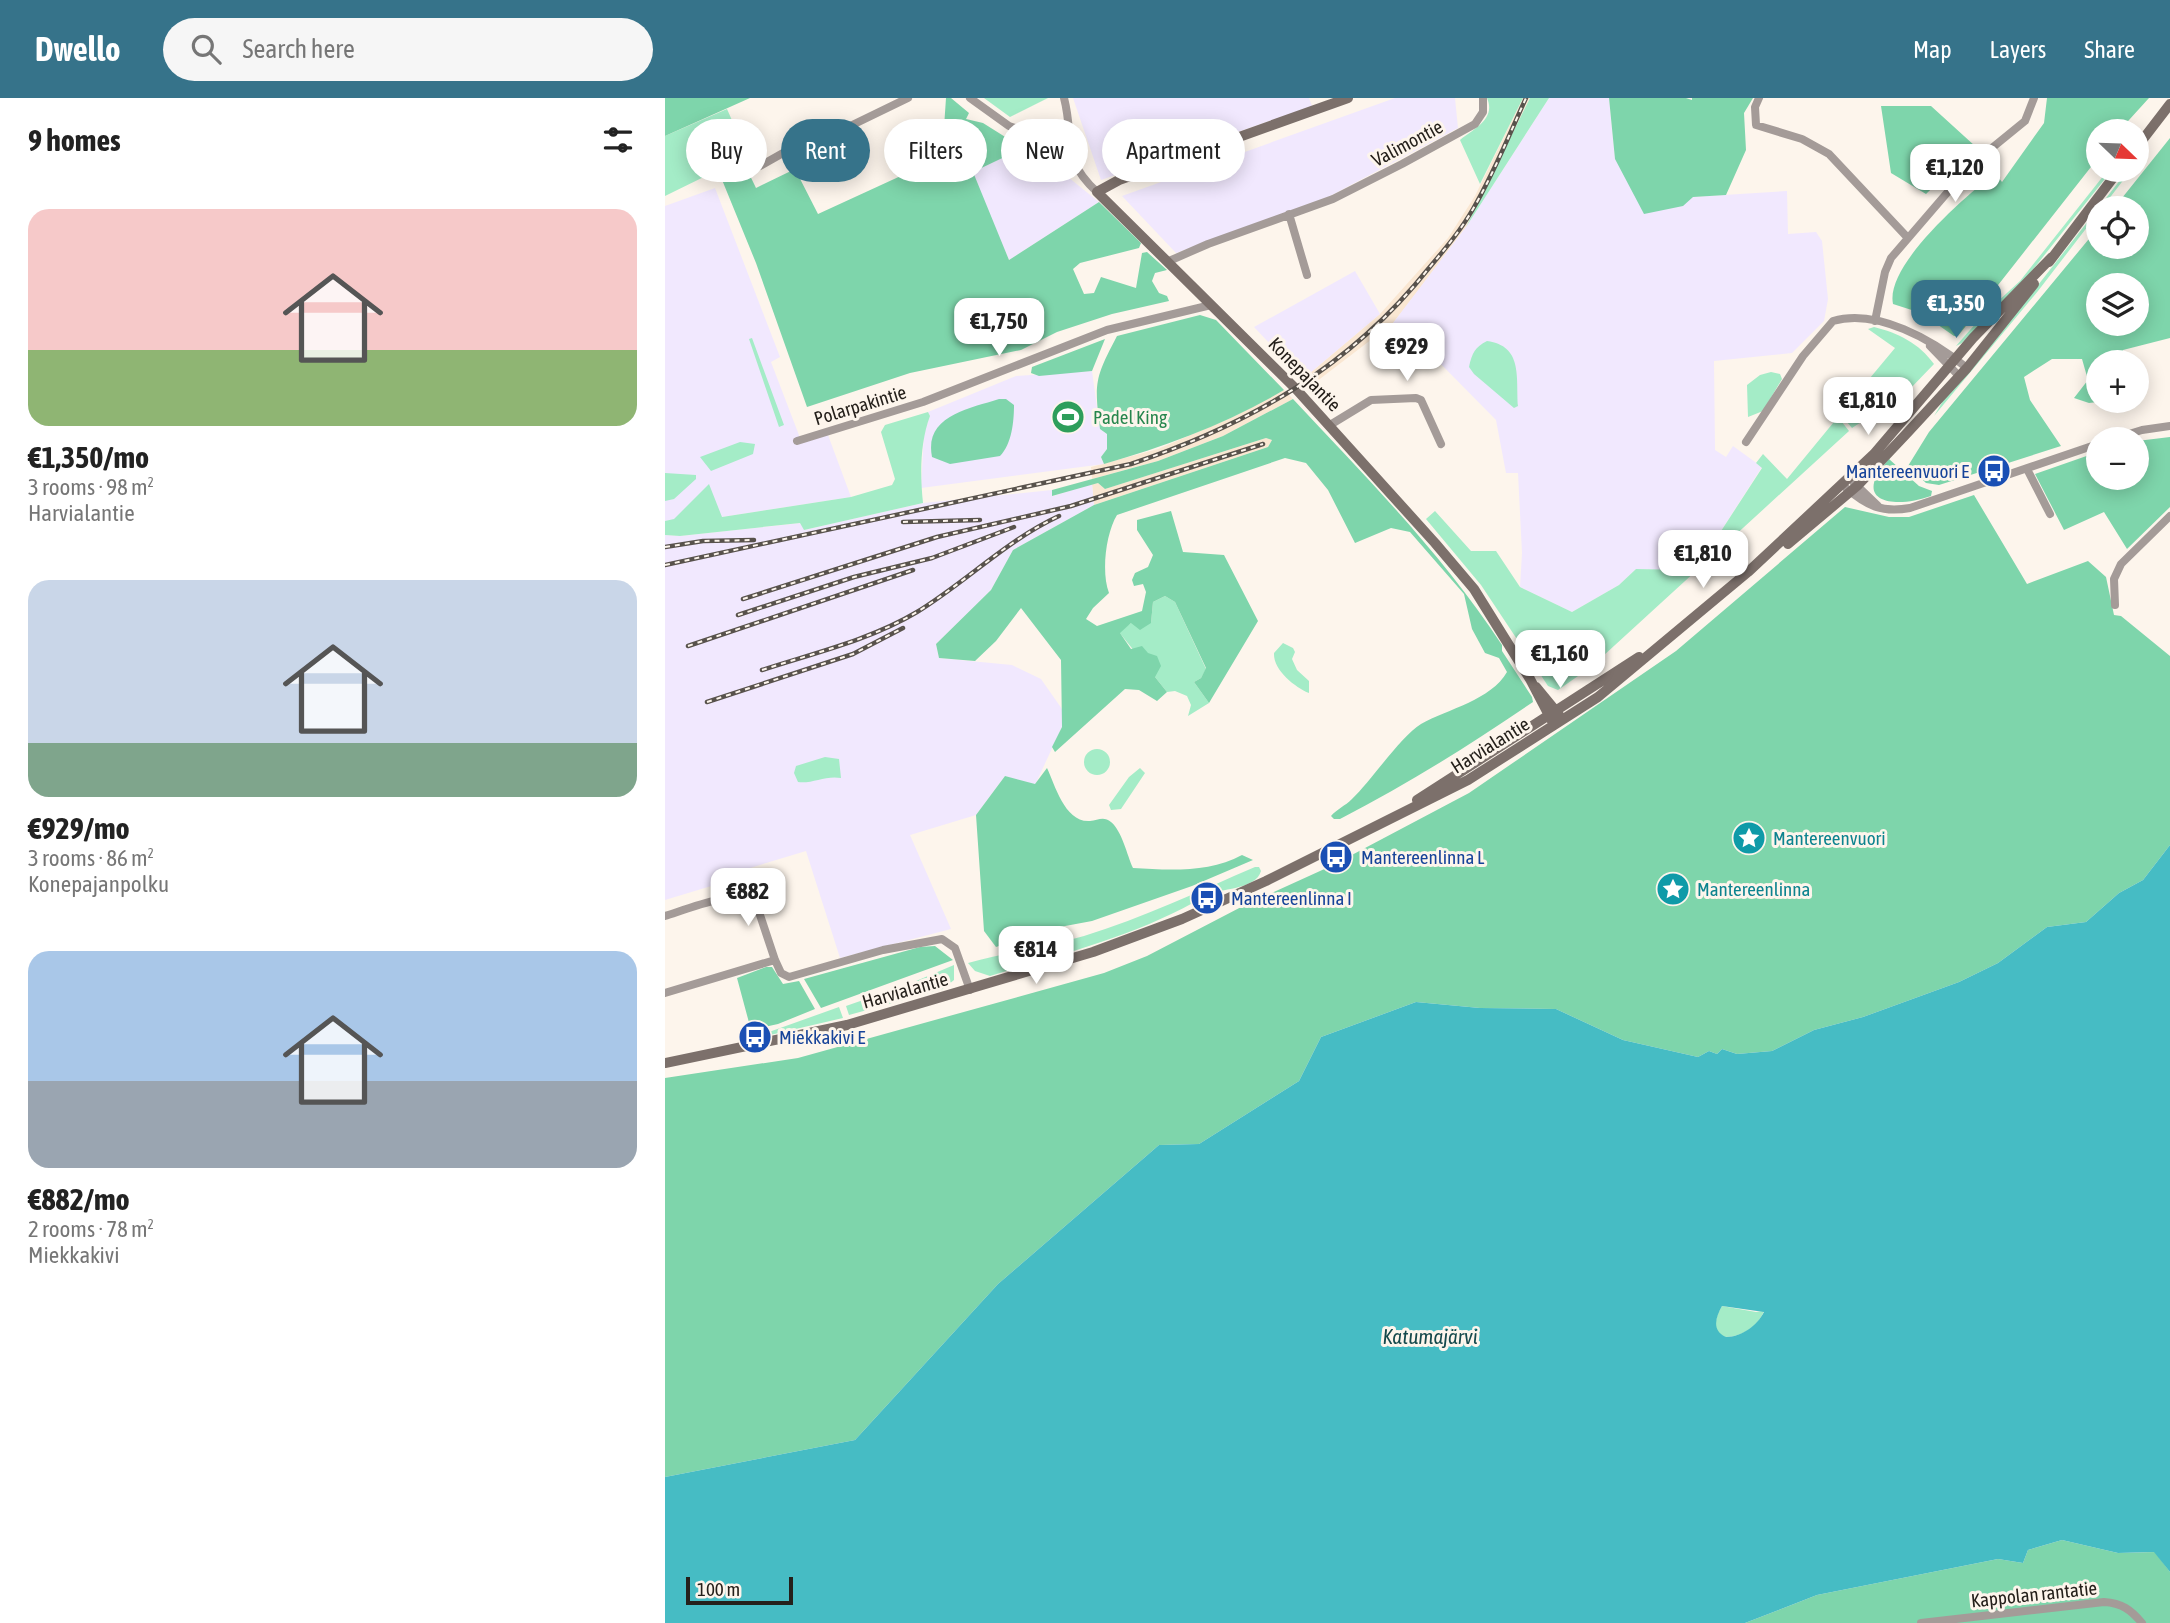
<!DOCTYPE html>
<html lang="en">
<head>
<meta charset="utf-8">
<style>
	body { margin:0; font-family:"Asap Condensed",sans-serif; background:#f6f6f6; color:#222; height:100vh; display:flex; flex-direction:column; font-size:26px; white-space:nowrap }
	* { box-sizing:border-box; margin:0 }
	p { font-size:23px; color:#767676 }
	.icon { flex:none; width:38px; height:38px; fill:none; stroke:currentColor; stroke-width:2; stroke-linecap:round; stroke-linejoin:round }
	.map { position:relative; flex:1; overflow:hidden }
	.details { display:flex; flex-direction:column; background:#fff; width:665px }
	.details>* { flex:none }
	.hud { position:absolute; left:21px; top:21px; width:665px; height:63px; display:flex; gap:14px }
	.needle { width:46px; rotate:113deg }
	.buttons { position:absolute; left:1421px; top:21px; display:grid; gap:14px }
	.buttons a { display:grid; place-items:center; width:63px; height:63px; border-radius:50%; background:#fff; box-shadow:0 4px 18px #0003; font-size:35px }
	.scale { position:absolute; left:21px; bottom:18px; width:107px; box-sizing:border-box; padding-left:7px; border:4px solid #25201b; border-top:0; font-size:19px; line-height:24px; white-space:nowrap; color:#25201b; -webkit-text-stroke:5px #fdf5ec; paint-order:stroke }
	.price { position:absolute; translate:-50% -60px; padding:0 16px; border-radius:14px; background:#fff; color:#222; font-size:23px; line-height:46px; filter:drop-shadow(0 2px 4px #0008) }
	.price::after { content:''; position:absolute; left:50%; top:42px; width:21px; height:16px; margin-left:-10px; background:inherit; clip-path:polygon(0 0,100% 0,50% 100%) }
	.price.selected { background:#36738a; color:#fff }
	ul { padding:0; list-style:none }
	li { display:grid; align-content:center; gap:14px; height:371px; padding:0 28px }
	li span { display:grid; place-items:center; height:217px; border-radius:21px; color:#555 }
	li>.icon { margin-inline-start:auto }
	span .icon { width:126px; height:126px; fill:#fffc; stroke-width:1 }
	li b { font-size:30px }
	h2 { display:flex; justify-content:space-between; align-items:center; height:84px; padding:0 28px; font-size:30px }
	.tag { padding:0 24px; border-radius:32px; background:#fff; box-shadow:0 4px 18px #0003; font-size:24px; line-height:63px }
	.tag.selected { background:#36738a; color:#fff }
	header { display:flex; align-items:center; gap:42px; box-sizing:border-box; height:98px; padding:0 35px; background:#36738a; color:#fff }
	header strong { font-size:33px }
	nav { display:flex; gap:38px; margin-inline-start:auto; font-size:24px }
	.search { width:490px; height:63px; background:#f6f6f6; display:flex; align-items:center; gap:18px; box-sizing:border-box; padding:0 24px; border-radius:38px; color:#767676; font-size:26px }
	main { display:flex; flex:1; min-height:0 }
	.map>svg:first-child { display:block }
</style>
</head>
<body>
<header>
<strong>Dwello</strong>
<div class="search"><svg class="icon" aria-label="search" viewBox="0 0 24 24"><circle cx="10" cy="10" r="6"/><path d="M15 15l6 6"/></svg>Search here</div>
<nav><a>Map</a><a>Layers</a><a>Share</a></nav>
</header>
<main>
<section class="details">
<h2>9 homes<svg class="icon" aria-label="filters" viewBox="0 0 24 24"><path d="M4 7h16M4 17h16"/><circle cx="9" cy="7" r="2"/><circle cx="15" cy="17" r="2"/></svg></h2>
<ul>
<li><span style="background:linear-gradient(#f6c9c9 65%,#8fb573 0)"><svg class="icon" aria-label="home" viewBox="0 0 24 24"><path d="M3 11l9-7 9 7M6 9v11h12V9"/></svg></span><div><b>€1,350/mo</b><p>3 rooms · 98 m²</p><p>Harvialantie</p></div></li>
<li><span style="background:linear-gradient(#c9d6e8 75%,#7fa58c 0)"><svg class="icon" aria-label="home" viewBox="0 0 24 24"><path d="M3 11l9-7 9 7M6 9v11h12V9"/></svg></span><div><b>€929/mo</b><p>3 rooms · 86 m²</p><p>Konepajanpolku</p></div></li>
<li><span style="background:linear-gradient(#a9c7e8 60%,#9aa5b1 0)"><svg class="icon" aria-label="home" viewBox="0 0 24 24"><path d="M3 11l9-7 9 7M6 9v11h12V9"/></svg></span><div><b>€882/mo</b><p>2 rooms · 78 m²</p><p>Miekkakivi</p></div></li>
</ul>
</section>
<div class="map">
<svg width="1505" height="1525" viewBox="0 0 1505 1525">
	<rect width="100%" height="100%" fill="#fdf5ec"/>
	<path fill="#fae7d2" d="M 858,0 L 865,0 L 801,129 L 743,206 L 728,225 L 647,287 L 638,281 L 715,216 L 783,140 L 810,98 Z
		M 619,292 L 628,301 L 558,338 L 493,363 L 427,381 L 426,369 L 493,351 L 570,318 Z
		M 601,340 L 607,342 L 603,349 L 429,407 L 427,386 L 433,385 L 440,391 Z"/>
	<path fill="#f1e8fe" d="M 408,0 L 644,0 L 647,8 L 436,82 Z
		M 730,0 L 790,0 L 793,30 L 665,98 L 511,155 L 457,98 Z
		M 884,0 L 944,0 L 950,61 L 1027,99 L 1122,93 L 1123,136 L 1151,134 L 1157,143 L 1163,201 L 1159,223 L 1127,255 L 1049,263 L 1050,352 L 1061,359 L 1068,348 L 1097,369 L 1045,450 L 1021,473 L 971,471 L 954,487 L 907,514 L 855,489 L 857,455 L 853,375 L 841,375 L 831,322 L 759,249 L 728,225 L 801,129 Z
		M 358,50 L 393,71 L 434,104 L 344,162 L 307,74 Z
		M 50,90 L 115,259 L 106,264 L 137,345 L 163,337 L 186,399 L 57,419 L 0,423 L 0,108 Z
		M 690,173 L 715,216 L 638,281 L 589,229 Z
		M 427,273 L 435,331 L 442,336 L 442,351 L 436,359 L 439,366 L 256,390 L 259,334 L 265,318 L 263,314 L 351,278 Z
		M 427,386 L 429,407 L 348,452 L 326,492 L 271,546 L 274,560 L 347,567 L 376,581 L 397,611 L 397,629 L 370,687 L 340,678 L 311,717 L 245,737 L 286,831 L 175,860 L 141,753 L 85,770 L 86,776 L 0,802 L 0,437 L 15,438 L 136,425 L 139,432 L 258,405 L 387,392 L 388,398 Z"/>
	<path fill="#a4ecc7" d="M 319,0 L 383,0 L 345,19 Z
		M 822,0 L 858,0 L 815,86 L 795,42 C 810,30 831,21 822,0 Z
		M 865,0 L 884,0 L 801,129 Z
		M 62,11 L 77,45 L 53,72 L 0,98 L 0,38 Z
		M 1443,72 L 1447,72 L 1358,184 L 1297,245 L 1291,248 L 1319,216 L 1355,183 Z
		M 1463,72 L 1466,72 L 1437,110 L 1433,110 L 1433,115 L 1373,193 L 1269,318 L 1281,298 L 1352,214 Z
		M 1209,229 C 1233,235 1254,245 1269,266 L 1242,294 L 1187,330 L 1175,316 L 1230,250 L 1203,231 Z
		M 87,240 L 119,327 L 114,329 L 84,241 Z
		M 822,243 C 858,248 851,279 853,308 L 849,310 L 809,276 L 804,269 C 807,255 810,249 822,243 Z
		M 1106,274 L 1115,276 L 1117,281 L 1098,313 L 1083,319 L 1082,287 L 1095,277 Z
		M 263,314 L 265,318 C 255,345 255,376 258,405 L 139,432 L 135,425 L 15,438 L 0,437 L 0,423 L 9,421 L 44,386 L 57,419 L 186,399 L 227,387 L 230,381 L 216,334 L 220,327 Z
		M 1173,319 L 1184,333 L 926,569 L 893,592 L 883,588 L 816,487 L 761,421 L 770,413 L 806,453 L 831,453 L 855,489 L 907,514 L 954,487 L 971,471 L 1021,472 L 1045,450 L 1097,370 L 1091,365 L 1098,356 L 1122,381 Z
		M 75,344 L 90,346 L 88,356 L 46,373 L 35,359 Z
		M 0,375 L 31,377 L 31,381 L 9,401 L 0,403 Z
		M 500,498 L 510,504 L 541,571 L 536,580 L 529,584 L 544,605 L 523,618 L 526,607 L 522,598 L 510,593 L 502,594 L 454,534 L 466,525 L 486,525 L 488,504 Z
		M 618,545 L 628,550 L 630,554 L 627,561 L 632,572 L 644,583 L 644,595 C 630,589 608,572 609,555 Z
		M419 664a13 13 0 1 1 26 0a13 13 0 1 1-26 0Z
		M 160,659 L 174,661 L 176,680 C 161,677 147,686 133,684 L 129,675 L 131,668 Z
		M 475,670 L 480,675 L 456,711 L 446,712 L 444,707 L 464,679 Z
		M 590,769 L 594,769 L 596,773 C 591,792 554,790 540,798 C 475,837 397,856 325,878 L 310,873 L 303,865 C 341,854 381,849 419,838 C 478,820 534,793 590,769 Z
		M 289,867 L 289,882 L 278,891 L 184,917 L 181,908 L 244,886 Z
		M 174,909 L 178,920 L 105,937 L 104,934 Z
		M 1057,1208 L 1091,1214 L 1099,1213 C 1093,1228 1077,1239 1060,1239 C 1045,1232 1051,1219 1057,1208 Z"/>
	<path fill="#7ed5ab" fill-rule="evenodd" d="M 0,0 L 85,0 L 0,38 Z
		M 281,0 L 286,0 L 304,15 L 301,21 L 318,25 L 358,50 L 308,74 L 344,162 L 434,104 L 476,145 L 474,150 L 415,165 L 408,171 L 419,196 L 429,195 L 436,179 L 471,190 L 477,155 L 482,154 L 502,172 L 490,175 L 487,183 L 494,195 L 502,198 L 504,203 L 447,216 L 392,234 L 356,252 L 245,275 L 142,309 L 91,165 L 53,72 L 77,45 L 80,46 L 77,61 L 91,90 L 130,71 L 153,116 L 277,59 Z
		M 944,0 L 1021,0 L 1027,2 L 1027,0 L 1088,0 L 1079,15 L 1081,52 L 1061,97 L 1028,99 L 1018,108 L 979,116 L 950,61 Z
		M 1382,0 L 1484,0 L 1454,33 L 1433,33 L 1433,60 L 1293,238 L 1289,238 L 1256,215 L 1228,206 C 1220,167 1301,98 1330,75 L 1337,84 L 1379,25 Z
		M 1216,8 L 1266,8 L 1310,48 L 1261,96 L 1226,75 Z
		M 1505,40 L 1505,240 L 1458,252 L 1459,264 L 1433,264 L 1433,303 L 1441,303 L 1424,305 L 1409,300 L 1423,282 L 1417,261 L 1387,261 L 1359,279 L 1365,302 L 1396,348 L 1274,387 L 1261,385 L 1243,368 L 1264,334 L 1433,130 L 1433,149 L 1472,149 L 1472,110 L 1449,110 ZM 1433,187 L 1472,187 L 1472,226 L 1433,226 Z
		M 535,217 L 551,222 L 619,292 C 564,325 501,348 439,366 L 436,359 L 442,351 L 442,336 L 435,331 C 429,284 430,280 452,238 Z
		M 440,241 L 427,273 L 374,278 L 366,275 L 367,269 Z
		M 334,301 L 341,301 L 349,307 C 349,323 347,346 335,358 L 285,366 L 267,359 C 259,318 303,311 334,301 Z
		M 628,301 C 702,380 778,457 837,547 L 837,553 L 867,599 L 868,604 C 805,647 743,686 675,721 L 669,721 L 666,718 C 672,711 680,708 687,701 C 706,683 736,638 756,626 C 783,611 826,602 842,574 L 834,560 L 820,555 L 807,531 L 799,496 L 745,434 L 726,430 L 690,445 L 663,392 L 641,365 L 620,360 L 452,417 C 441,435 436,474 444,495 L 428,510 L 421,521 L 432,528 L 477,513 L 481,494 L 478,486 L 469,488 L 467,482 L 470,475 L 483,469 L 488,457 L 472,432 L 472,422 L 506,413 L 518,454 L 559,457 L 593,523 L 544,605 L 529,584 L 536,580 L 541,570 L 510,504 L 500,498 L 488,504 L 486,525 L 475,532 L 466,525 L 455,535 L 466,551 L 477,548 L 483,555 L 492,558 L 496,568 L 490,579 L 502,594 L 492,603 L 474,592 L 460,591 L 390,654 L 387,649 L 397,629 L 396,562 L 356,510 L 331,543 L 310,563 L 274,560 L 271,546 L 326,492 L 348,452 L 429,407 L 603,349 L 607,342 L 601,340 L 440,391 L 433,385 L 387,398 L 387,392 L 493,363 L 558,338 Z
		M 1505,339 L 1505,409 L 1462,451 L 1439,414 L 1399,432 L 1370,376 L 1433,354 L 1433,380 L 1472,380 L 1472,343 Z
		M 1224,361 L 1254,388 L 1267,393 L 1266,398 C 1230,411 1184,405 1224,361 Z
		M 1309,397 L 1362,486 L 1423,463 L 1441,479 L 1449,517 L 1456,518 L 1505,558 L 1505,747 L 1478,782 L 1454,795 L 1421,824 L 1382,829 L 1333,865 L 1294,884 L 1198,919 L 1149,932 L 1107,953 L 1072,956 L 1057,951 L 1052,956 L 1044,953 L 1033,959 L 958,942 L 891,911 L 815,910 L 751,904 L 656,939 L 634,983 L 534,1046 L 494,1047 L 333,1186 L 190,1342 L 0,1379 L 0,980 L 133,960 L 439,875 L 482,858 L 580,807 L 666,768 L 804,695 L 1011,553 L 1180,409 L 1224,419 L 1244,419 Z
		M 382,670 C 390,687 400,725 425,723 C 433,722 439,718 446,724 C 457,733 462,757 468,770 C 504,772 544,775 577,757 L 588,762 L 527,788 L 427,823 L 384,831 L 331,849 L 319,833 L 311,717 L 340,678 L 370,686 Z
		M 270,848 L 288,862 L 156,910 L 139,881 L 255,849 Z
		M 101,869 L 107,869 L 118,886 L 134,883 L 150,911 L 113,926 L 86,932 L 72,880 Z
		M 1397,1442 L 1453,1455 L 1490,1454 L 1505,1474 L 1505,1525 L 1080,1525 L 1152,1497 L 1333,1461 L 1358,1465 L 1363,1452 Z"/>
	<path fill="#46bcc4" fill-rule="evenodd" d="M 1505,747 L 1505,1474 L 1489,1454 L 1453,1455 L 1397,1442 L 1363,1452 L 1358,1465 L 1333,1461 L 1152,1497 L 1080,1525 L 0,1525 L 0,1379 L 190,1342 L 333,1186 L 494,1047 L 534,1046 L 634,983 L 656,939 L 751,904 L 815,910 L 891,911 L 958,942 L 1033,959 L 1044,953 L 1052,956 L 1057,951 L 1072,956 L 1107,953 L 1149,932 L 1198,919 L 1294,884 L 1333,865 L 1382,829 L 1421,824 L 1454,795 L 1478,782 ZM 1057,1208 L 1099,1214 C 1092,1228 1076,1239 1061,1239 C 1046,1232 1051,1219 1057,1208 Z"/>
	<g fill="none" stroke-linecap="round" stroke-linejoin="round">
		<path stroke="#a49b98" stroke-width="8" d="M 305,0 L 344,28 L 404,48
			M 399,0 C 410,42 395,60 432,94
			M 1094,0 L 1090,9 L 1091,27 L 1137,41 L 1164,56 L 1242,139
			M 95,68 L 118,55 L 144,48 L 243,0
			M 624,116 L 642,177
			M 504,163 L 543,146 L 668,101 L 737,66 L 810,26 L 818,14 L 818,0
			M 1210,223 L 1220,174 L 1226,160 L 1306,67 L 1360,23 L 1369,0
			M 1265,248 L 1294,278
			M 665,327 L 706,302 L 751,300 L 756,302 L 776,346
			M 1448,341 L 1477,332 L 1505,328
			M 132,343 L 258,304 L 442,232 L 546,207
			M 1081,344 L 1138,258 L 1168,223 C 1212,210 1268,242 1302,270
			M 1362,371 L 1385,416
			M 1189,385 L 1213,408
			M 1181,390 C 1202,408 1217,415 1245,410 L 1433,346
			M 1450,507 L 1449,481 L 1456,466 L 1505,418
			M 0,818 C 17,813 72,791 86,802 C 88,803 91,809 93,811 L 110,862 L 116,875 L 124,879 L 218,852 L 277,841 L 290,850 L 305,892
			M 0,895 L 110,862
			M 1256,1525 L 1439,1504 C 1457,1505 1466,1512 1477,1525"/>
		<path stroke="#7c706b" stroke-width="10" d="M 683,0 L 454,82 L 432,94 L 631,291 L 770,445 L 809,491 L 865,581 L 889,627
			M 1472,49 L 1505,6
			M 1384,164 L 1454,72
			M 1123,446 L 1192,388 L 1243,334 L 1302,270 L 1369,186
			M 871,589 L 894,617
			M 752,702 L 974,559
			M 0,965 L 182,927 L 428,854 L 517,821 L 601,783 L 803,682 L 933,599 L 1083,474 L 1209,356 L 1308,240 L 1387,159"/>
		<defs>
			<path id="rail" d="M 238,424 L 315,422
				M 0,449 L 38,443 L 89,442
				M 0,467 L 466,366 C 585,326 684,270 764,170 C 780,151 796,132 808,111 C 829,75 844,37 861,0
				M 78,501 L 272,439 L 406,408 L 598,346
				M 73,517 L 189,479 L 267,460 L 349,429
				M 23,548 L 248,472
				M 97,572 C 149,555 205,542 252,514 C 301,484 342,442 394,418
				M 42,604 L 188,556 L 238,530"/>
		</defs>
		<use href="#rail" stroke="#58524c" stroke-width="4.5"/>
		<use href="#rail" stroke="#fdf5ec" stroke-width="2" stroke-dasharray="5" stroke-linecap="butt"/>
	</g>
	<defs>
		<symbol id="stadium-disc" viewBox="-11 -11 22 22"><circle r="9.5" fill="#2e9e5b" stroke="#fdf5ec"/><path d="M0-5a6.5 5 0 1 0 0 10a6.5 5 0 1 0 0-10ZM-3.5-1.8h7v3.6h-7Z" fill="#fff"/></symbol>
		<symbol id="bus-disc" viewBox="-11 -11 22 22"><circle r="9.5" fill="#1a4fb4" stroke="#fdf5ec"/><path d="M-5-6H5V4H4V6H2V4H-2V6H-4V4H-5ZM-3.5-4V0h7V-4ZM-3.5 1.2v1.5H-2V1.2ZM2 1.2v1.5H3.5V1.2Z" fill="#fff"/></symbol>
		<symbol id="sight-disc" viewBox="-11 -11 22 22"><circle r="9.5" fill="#0f9aa8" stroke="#fdf5ec"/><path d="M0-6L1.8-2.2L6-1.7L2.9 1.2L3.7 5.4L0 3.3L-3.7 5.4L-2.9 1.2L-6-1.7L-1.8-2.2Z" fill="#fff"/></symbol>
	</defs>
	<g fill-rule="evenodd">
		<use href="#stadium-disc" x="384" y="300" width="38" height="38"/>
		<use href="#bus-disc" x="1310" y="354" width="38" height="38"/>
		<use href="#sight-disc" x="1065" y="721" width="38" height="38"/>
		<use href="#bus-disc" x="652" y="740" width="38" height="38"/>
		<use href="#sight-disc" x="989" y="772" width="38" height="38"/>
		<use href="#bus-disc" x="523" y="781" width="38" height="38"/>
		<use href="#bus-disc" x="71" y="920" width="38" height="38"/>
	</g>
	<g text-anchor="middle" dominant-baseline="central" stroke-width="6" stroke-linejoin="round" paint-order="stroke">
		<g font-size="19" fill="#25201b" stroke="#fdf5ec">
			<text transform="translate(742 45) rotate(-28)">Valimontie</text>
			<text transform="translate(640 276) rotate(46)">Konepajantie</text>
			<text transform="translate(195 307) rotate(-17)">Polarpakintie</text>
			<text transform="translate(825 647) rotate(-32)">Harvialantie</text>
			<text transform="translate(240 892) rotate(-16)">Harvialantie</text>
			<text transform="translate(1369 1496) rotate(-6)">Kappolan rantatie</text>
		</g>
		<g font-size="19" fill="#27864d" stroke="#fdf5ec" text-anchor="start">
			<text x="428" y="319">Padel King</text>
		</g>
		<g font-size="19" fill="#164399" stroke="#fdf5ec" text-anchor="start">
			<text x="1304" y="373" text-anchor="end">Mantereenvuori E</text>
			<text x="696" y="759">Mantereenlinna L</text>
			<text x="566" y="800">Mantereenlinna I</text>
			<text x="114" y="939">Miekkakivi E</text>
		</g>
		<g font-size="19" fill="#0d838f" stroke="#fdf5ec" text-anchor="start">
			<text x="1108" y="740">Mantereenvuori</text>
			<text x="1032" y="791">Mantereenlinna</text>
		</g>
		<g font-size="21" font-style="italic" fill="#15494c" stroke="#fdf5ec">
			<text x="765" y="1238">Katumajärvi</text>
		</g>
	</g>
</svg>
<div class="buttons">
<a><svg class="needle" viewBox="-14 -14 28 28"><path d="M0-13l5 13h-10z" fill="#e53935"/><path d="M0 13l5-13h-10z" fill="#767676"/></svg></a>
<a><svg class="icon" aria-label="locate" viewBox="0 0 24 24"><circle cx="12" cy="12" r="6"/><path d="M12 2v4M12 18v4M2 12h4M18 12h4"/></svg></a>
<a><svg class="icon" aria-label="layers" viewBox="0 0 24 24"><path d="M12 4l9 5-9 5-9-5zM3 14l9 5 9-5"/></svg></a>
<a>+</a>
<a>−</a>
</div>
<div class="scale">100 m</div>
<b class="price" style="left:1290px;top:106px">€1,120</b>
<b class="price selected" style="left:1291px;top:242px">€1,350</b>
<b class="price" style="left:334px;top:260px">€1,750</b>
<b class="price" style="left:742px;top:285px">€929</b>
<b class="price" style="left:1203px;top:339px">€1,810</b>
<b class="price" style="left:1038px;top:492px">€1,810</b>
<b class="price" style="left:895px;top:592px">€1,160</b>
<b class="price" style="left:83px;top:830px">€882</b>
<b class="price" style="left:371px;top:888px">€814</b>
<div class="hud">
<a class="tag">Buy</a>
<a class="tag selected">Rent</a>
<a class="tag">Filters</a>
<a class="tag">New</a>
<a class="tag">Apartment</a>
</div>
</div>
</main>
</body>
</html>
